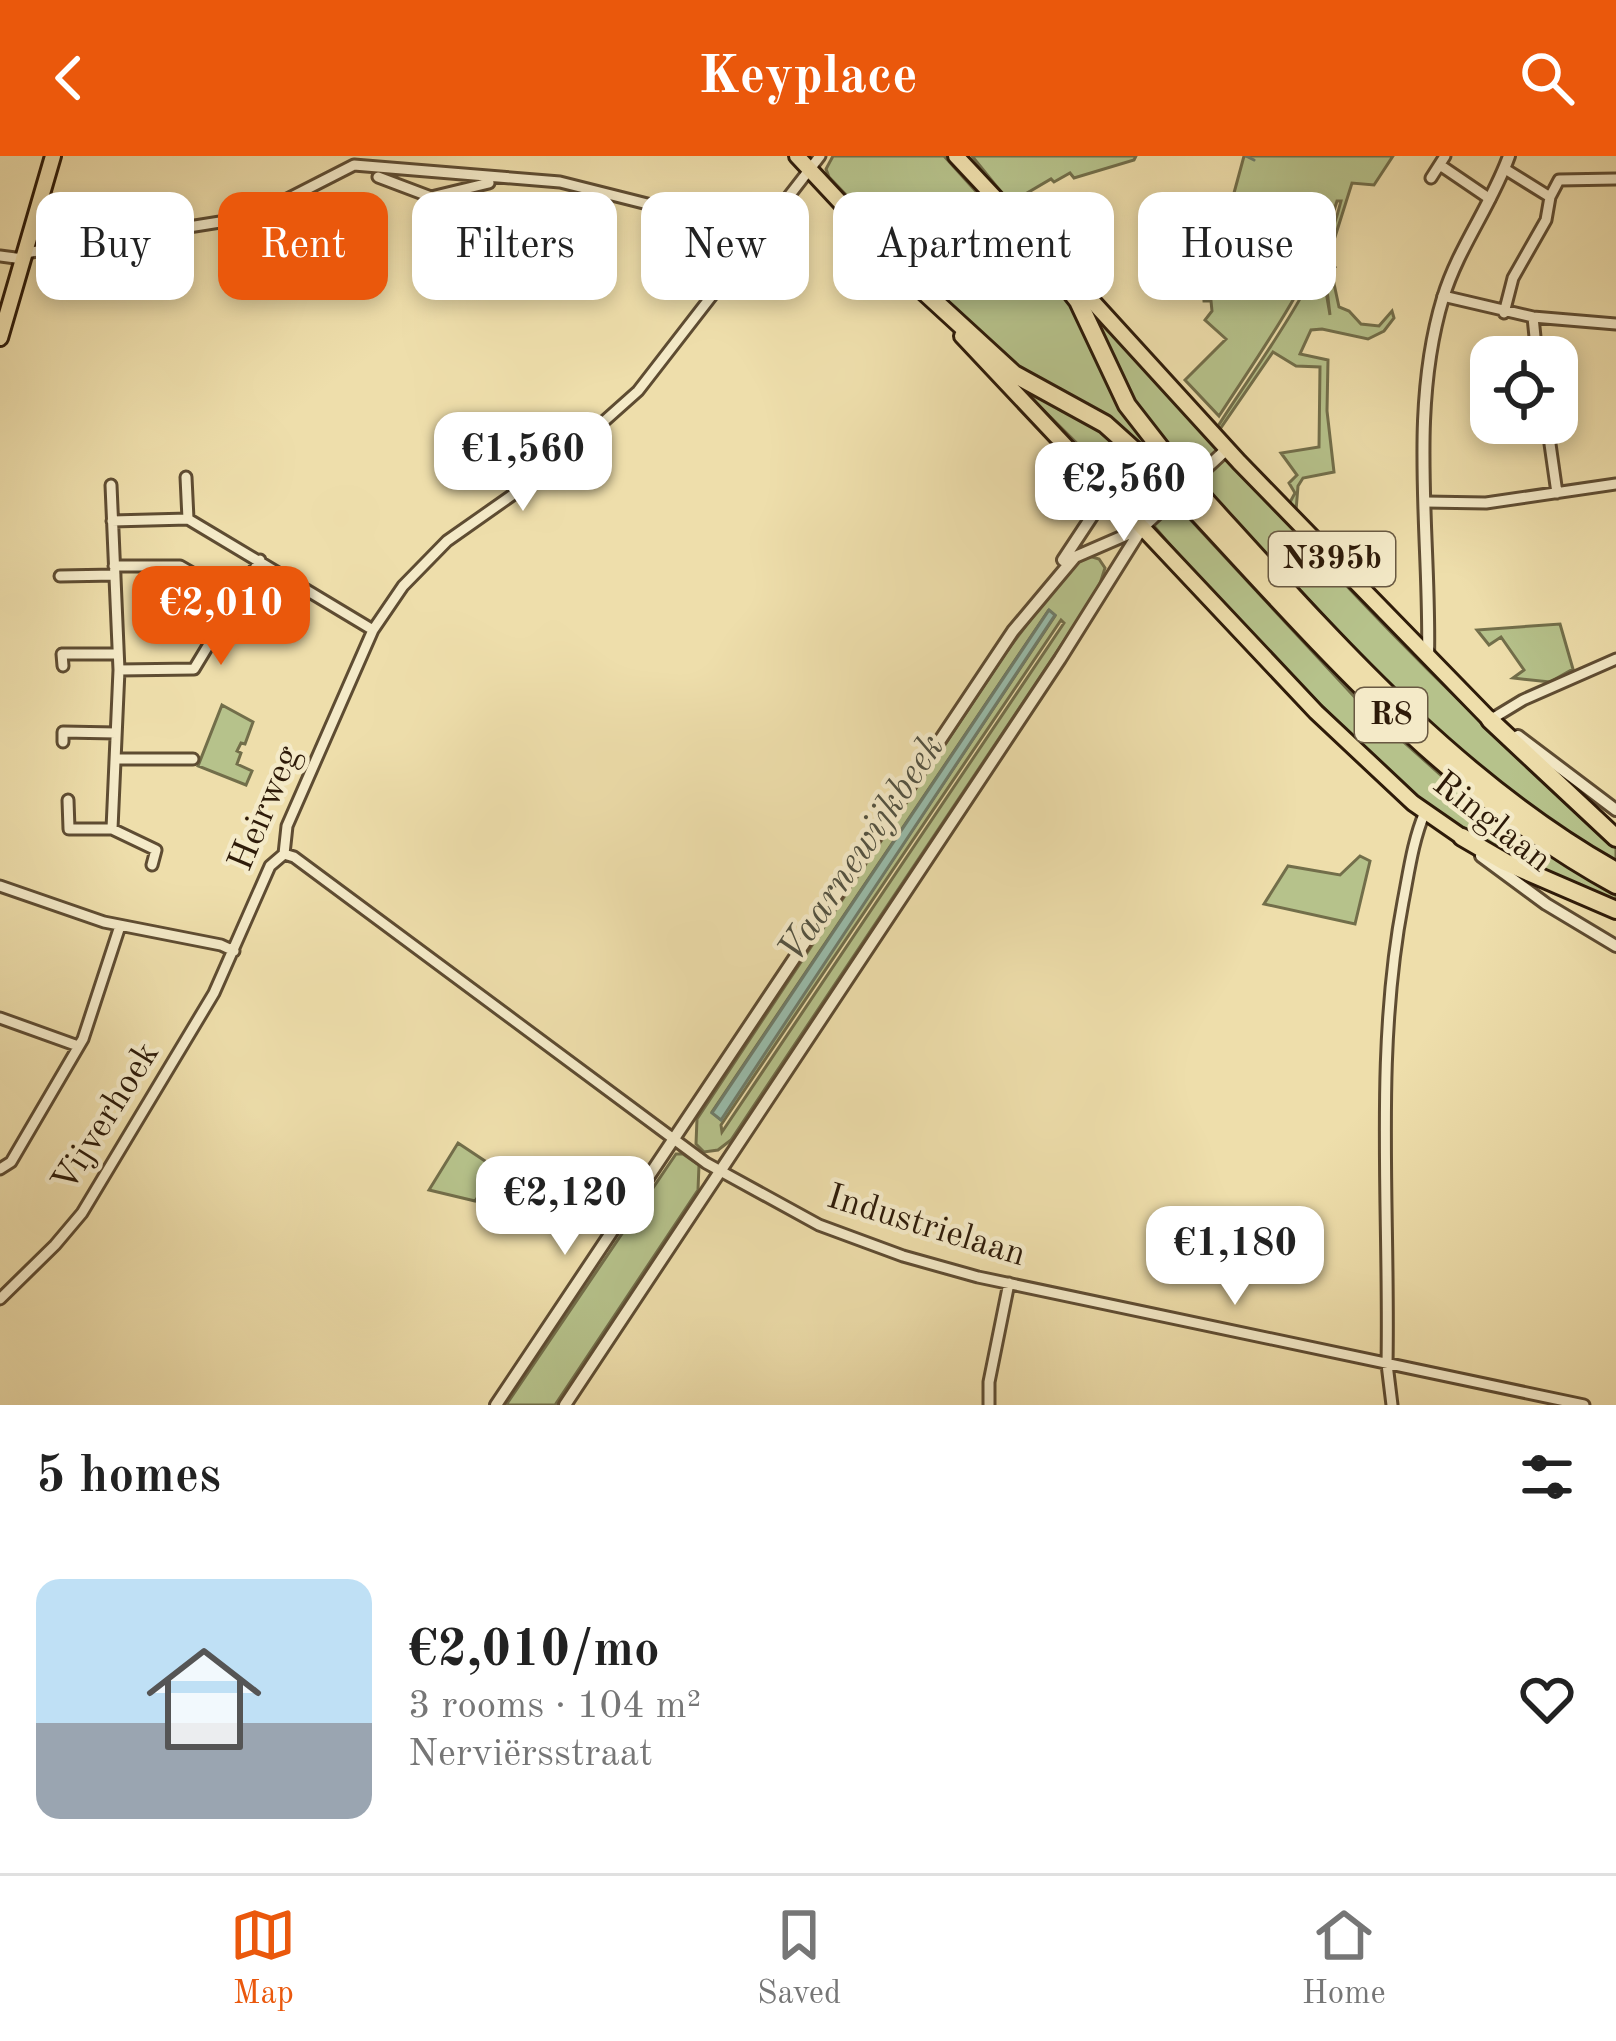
<!DOCTYPE html>
<html lang="en">
<head>
<meta charset="utf-8">
<style>
	body { margin:0; font-family:"Old Standard TT",serif; background:#f6f6f6; color:#222; height:100vh; display:flex; flex-direction:column; font-size:45px; white-space:nowrap }
	* { box-sizing:border-box; margin:0 }
	p { font-size:39px; color:#767676 }
	.icon { flex:none; width:66px; height:66px; fill:none; stroke:currentColor; stroke-width:2; stroke-linecap:round; stroke-linejoin:round }
	.map { position:relative; height:1249px; overflow:hidden }
	.side { display:flex; flex-direction:column; background:#fff; flex:1 }
	.side>* { flex:none }
	.hud { position:absolute; left:36px; top:36px; width:1545px; height:108px; display:flex; gap:24px }
	.controls { position:absolute; left:1470px; top:180px; display:grid; gap:24px }
	.controls a { display:grid; place-items:center; width:108px; height:108px; border-radius:24px; background:#fff; box-shadow:0 6px 18px #0003; font-size:60px }
	.price { position:absolute; translate:-50% -102px; padding:0 27px; border-radius:24px; background:#fff; color:#222; font-size:39px; line-height:78px; filter:drop-shadow(0 3px 6px #0008) }
	.price::after { content:''; position:absolute; left:50%; top:72px; width:36px; height:27px; margin-left:-18px; background:inherit; clip-path:polygon(0 0,100% 0,50% 100%) }
	.price.on { background:#ea580c; color:#fff }
	ul { padding:0; list-style:none }
	li { display:flex; align-items:center; gap:36px; height:300px; padding:0 36px }
	li span { display:grid; place-items:center; flex:none; width:336px; height:240px; border-radius:24px; color:#555 }
	li>.icon { margin-inline-start:auto }
	span .icon { width:144px; height:144px; fill:#fffc; stroke-width:1 }
	li b { font-size:51px }
	h2 { display:flex; justify-content:space-between; align-items:center; height:144px; padding:0 36px; font-size:51px }
	.chip { padding:0 42px; border-radius:24px; background:#fff; box-shadow:0 6px 18px #0003; font-size:42px; line-height:108px }
	.chip.on { background:#ea580c; color:#fff }
	header { display:flex; justify-content:space-between; align-items:center; height:156px; padding:0 36px; background:#ea580c; color:#fff; font-size:54px; font-weight:700 }
	.menu { display:flex; justify-content:space-around; align-items:center; height:168px; border-top:3px solid #e0e0e0; background:#fff; font-size:33px; color:#767676 }
	.menu a { display:grid; justify-items:center; gap:6px }
	.menu .on { color:#ea580c }
	.map>svg:first-child { display:block }
</style>
</head>
<body>
<header><svg class="icon" aria-label="back" viewBox="0 0 24 24"><path d="M15 5l-7 7 7 7"/></svg>Keyplace<svg class="icon" aria-label="search" viewBox="0 0 24 24"><circle cx="10" cy="10" r="6"/><path d="M15 15l6 6"/></svg></header>
<div class="map">
<svg width="1616" height="1249" viewBox="0 0 1616 1249">
	<rect width="100%" height="100%" fill="#eedeab"/>
	<filter id="stains"><feTurbulence type="fractalNoise" baseFrequency=".00167" numOctaves="4"/><feColorMatrix values="0 0 0 0 .2 0 0 0 0 .09 0 0 0 0 .02 0 0 0 .5 -.17"/></filter>
	<radialGradient id="worn" r=".72"><stop offset=".6" stop-color="#630" stop-opacity="0"/><stop offset="1" stop-color="#630" stop-opacity=".3"/></radialGradient>
	<path fill="#b6c28b" stroke="#726e4a" stroke-width="3" fill-rule="evenodd" d="M 833,0 L 944,0 L 1065,134 L 1116,240 L 1138,277 L 1164,307 L 1161,310 L 1003,203 L 829,21 L 826,13 Z
		M 972,0 L 1136,0 L 1134,4 L 1074,22 L 1070,17 L 1054,26 L 1051,23 L 1010,47 Z
		M 1244,0 L 1393,0 L 1374,29 L 1352,27 L 1329,100 L 1335,111 L 1323,118 L 1330,159 L 1327,134 L 1333,123 L 1339,151 L 1349,155 L 1361,168 L 1379,170 L 1392,155 L 1394,162 L 1384,175 L 1368,183 L 1322,173 L 1311,174 L 1300,198 L 1328,204 L 1327,255 L 1334,316 L 1303,322 L 1298,330 L 1296,355 L 1289,348 L 1295,337 L 1289,327 L 1297,319 L 1281,297 L 1319,291 L 1320,211 L 1296,210 L 1273,196 L 1220,273 L 1218,270 C 1262,201 1321,127 1341,45 L 1337,45 C 1314,123 1263,192 1219,260 L 1185,224 L 1226,183 L 1205,164 L 1212,155 L 1211,145 L 1204,145 C 1201,107 1210,82 1238,57 L 1231,48 Z
		M 1088,149 C 1258,333 1423,526 1616,687 L 1616,708 L 1504,633 L 1404,546 L 1140,262 Z
		M 1004,215 L 1111,278 L 1362,549 L 1443,621 L 1498,665 L 1616,738 L 1616,747 L 1524,710 L 1427,650 L 1356,585 L 1207,433 L 1123,333 Z
		M 1089,400 L 1099,403 L 1105,412 L 1098,434 L 731,984 L 718,994 L 704,996 L 696,988 L 697,963 L 1007,495 L 1070,411 ZM 1048,455 L 1055,460 L 720,963 L 712,956 ZM 1061,464 L 1064,467 L 722,976 L 721,969 Z
		M 1560,468 L 1573,513 L 1550,526 L 1513,522 L 1524,514 L 1501,481 L 1489,489 L 1477,474 Z
		M 222,549 L 253,566 L 245,588 L 241,587 L 237,595 L 241,597 L 237,608 L 252,615 L 246,629 L 198,610 Z
		M 1360,700 L 1370,705 L 1355,768 L 1264,748 L 1288,710 L 1340,719 Z
		M 458,987 L 497,1013 L 475,1045 L 429,1034 Z
		M 676,998 L 683,998 L 699,1009 L 698,1034 L 555,1249 L 506,1249 Z"/>
	<path fill="#99bcab" stroke="#6e7c6a" stroke-width="3" d="M 1049,454 L 1055,459 L 721,964 L 712,957 Z"/>
	<g fill="none" stroke-linecap="round" stroke-linejoin="round">
		<path stroke="#6e7c6a" stroke-width="3" d="M 1246,0 L 1254,4"/>
		<defs>
			<path id="minor" d="M 1440,9 L 1490,43
				M 1505,13 L 1550,41
				M 378,21 L 431,41 L 489,27
				M 1431,22 L 1445,0
				M 25,97 L 220,66 L 262,56 L 354,9 L 560,26 L 743,72 L 759,80
				M 0,100 L 23,103
				M 1443,140 L 1533,161 L 1616,168
				M 1504,157 L 1513,122 L 1546,64 L 1550,41 L 1559,24 L 1616,23
				M 1533,161 L 1537,201
				M 1547,267 L 1557,337
				M 186,321 L 188,363
				M 111,329 L 119,514 L 112,673
				M 1426,346 L 1486,347 L 1616,328
				M 112,365 L 188,363 L 373,474
				M 114,410 L 180,410 L 237,443
				M 60,420 L 115,419
				M 63,510 L 62,498 L 118,498
				M 119,514 L 194,513 L 260,404
				M 1490,564 L 1523,544 L 1616,503
				M 63,586 L 63,576 L 116,577
				M 115,603 L 193,603
				M 68,644 L 69,673 L 112,673 L 156,694 L 152,709
				M 284,698 L 294,701 L 706,1007 L 819,1069 L 903,1100 L 978,1121 L 1584,1249
				M 0,730 L 104,766 L 221,789 L 234,795
				M 0,862 L 78,890
				M 0,1013 L 11,1006 L 83,883 L 120,770
				M 0,1143 L 55,1089 L 82,1057 L 214,837 L 270,710 L 284,698 L 287,670 L 373,474 L 403,430 L 447,385 L 555,309 L 638,235 L 820,0
				M 989,1249 L 989,1226 L 1009,1127
				M 1392,1249 L 1387,1208 C 1390,1055 1374,897 1403,746 C 1409,715 1413,684 1425,656"/>
			<path id="tertiary" d="M 1063,404 L 1098,351 L 1097,326
				M 1428,502 C 1431,384 1408,257 1443,142 C 1458,92 1491,50 1509,0
				M 1518,580 L 1616,654
				M 1481,700 L 1546,748 L 1616,790
				M 496,1249 L 1013,475 L 1075,401 L 1142,372
				M 565,1249 L 1060,503 L 1142,372 L 1228,292"/>
			<path id="primary" d="M 797,0 L 924,136
				M 956,0 L 1016,64
				M 1052,101 L 1239,306 L 1490,564
				M 962,180 L 1316,556 L 1413,647 L 1462,681
				M 0,182 L 53,0"/>
			<path id="motorway" d="M 1009,57 L 1078,145 L 1127,249 L 1176,312
				M 918,130 L 1014,218 L 1105,268 L 1165,322
				M 1206,345 C 1329,480 1454,624 1616,715
				M 1195,354 C 1322,491 1450,639 1616,729
				M 1490,564 L 1616,682
				M 1462,681 L 1505,706 L 1616,754"/>
		</defs>
		<use href="#minor" stroke="#5e4c32" stroke-width="15"/>
		<use href="#tertiary" stroke="#5e4c32" stroke-width="16"/>
		<use href="#primary" stroke="#2e1b09" stroke-width="20"/>
		<use href="#motorway" stroke="#2e1b09" stroke-width="22"/>
		<use href="#minor" stroke="#f4eac8" stroke-width="9"/>
		<use href="#tertiary" stroke="#f4eac8" stroke-width="10"/>
		<use href="#primary" stroke="#eedeab" stroke-width="14"/>
		<use href="#motorway" stroke="#eedeab" stroke-width="16"/>
		<defs>
			<path id="motorway-bridge" d="M 1176,312 L 1206,345
				M 1165,322 L 1195,354"/>
		</defs>
		<use href="#motorway-bridge" stroke="#2e1b09" stroke-width="22" stroke-linecap="butt"/>
		<use href="#motorway-bridge" stroke="#eedeab" stroke-width="16"/>
	</g>
	<g text-anchor="middle" dominant-baseline="central" stroke-width="9" stroke-linejoin="round" paint-order="stroke">
		<g fill="#f4eac8" stroke="#695942" stroke-width="3">
			<rect x="1269" y="376" width="126" height="54" rx="9"/>
			<rect x="1355" y="532" width="72" height="54" rx="9"/>
		</g>
		<g font-size="33" font-weight="bold" fill="#2e1b09">
			<text x="1332" y="403">N395b</text>
			<text x="1391" y="559">R8</text>
		</g>
		<g font-size="36" fill="#2e1b09" stroke="#f4eac8">
			<text transform="translate(266 653) rotate(-67)">Heirweg</text>
			<text transform="translate(1491 667) rotate(38)">Ringlaan</text>
			<text transform="translate(107 962) rotate(-58)">Vijverhoek</text>
			<text transform="translate(926 1071) rotate(17)">Industrielaan</text>
		</g>
		<g font-size="39" font-style="italic" fill="#535342" stroke="#f4eac8">
			<text transform="translate(862 693) rotate(-56)">Vaarnewijkbeek</text>
		</g>
	</g>
	<rect width="100%" height="100%" filter="url(#stains)"/>
	<rect width="100%" height="100%" fill="url(#worn)"/>
</svg>
<div class="controls">
<a><svg class="icon" aria-label="locate" viewBox="0 0 24 24"><circle cx="12" cy="12" r="6"/><path d="M12 2v4M12 18v4M2 12h4M18 12h4"/></svg></a>
</div>
<b class="price" style="left:523px;top:358px">€1,560</b>
<b class="price" style="left:1124px;top:388px">€2,560</b>
<b class="price on" style="left:221px;top:512px">€2,010</b>
<b class="price" style="left:565px;top:1102px">€2,120</b>
<b class="price" style="left:1235px;top:1152px">€1,180</b>
<div class="hud">
<a class="chip">Buy</a>
<a class="chip on">Rent</a>
<a class="chip">Filters</a>
<a class="chip">New</a>
<a class="chip">Apartment</a>
<a class="chip">House</a>
</div>
</div>
<section class="side">
<h2>5 homes<svg class="icon" aria-label="filters" viewBox="0 0 24 24"><path d="M4 7h16M4 17h16"/><circle cx="9" cy="7" r="2"/><circle cx="15" cy="17" r="2"/></svg></h2>
<ul>
<li><span style="background:linear-gradient(#bfe0f5 60%,#9aa5b1 0)"><svg class="icon" aria-label="home" viewBox="0 0 24 24"><path d="M3 11l9-7 9 7M6 9v11h12V9"/></svg></span><div><b>€2,010/mo</b><p>3 rooms · 104 m²</p><p>Nerviërsstraat</p></div><svg class="icon" aria-label="heart" viewBox="0 0 24 24"><path d="M12 20l-8-8c-3-5 5-10 8-4 3-6 11-1 8 4z"/></svg></li>
</ul>
</section>
<nav class="menu">
<a class="on"><svg class="icon" aria-label="map" viewBox="0 0 24 24"><path d="M3 6l6-2 6 2 6-2v14l-6 2-6-2-6 2zM9 4v14M15 6v14"/></svg>Map</a>
<a><svg class="icon" aria-label="saved" viewBox="0 0 24 24"><path d="M7 4h10v16l-5-4-5 4z"/></svg>Saved</a>
<a><svg class="icon" aria-label="home" viewBox="0 0 24 24"><path d="M3 11l9-7 9 7M6 9v11h12V9"/></svg>Home</a>
</nav>
</body>
</html>
